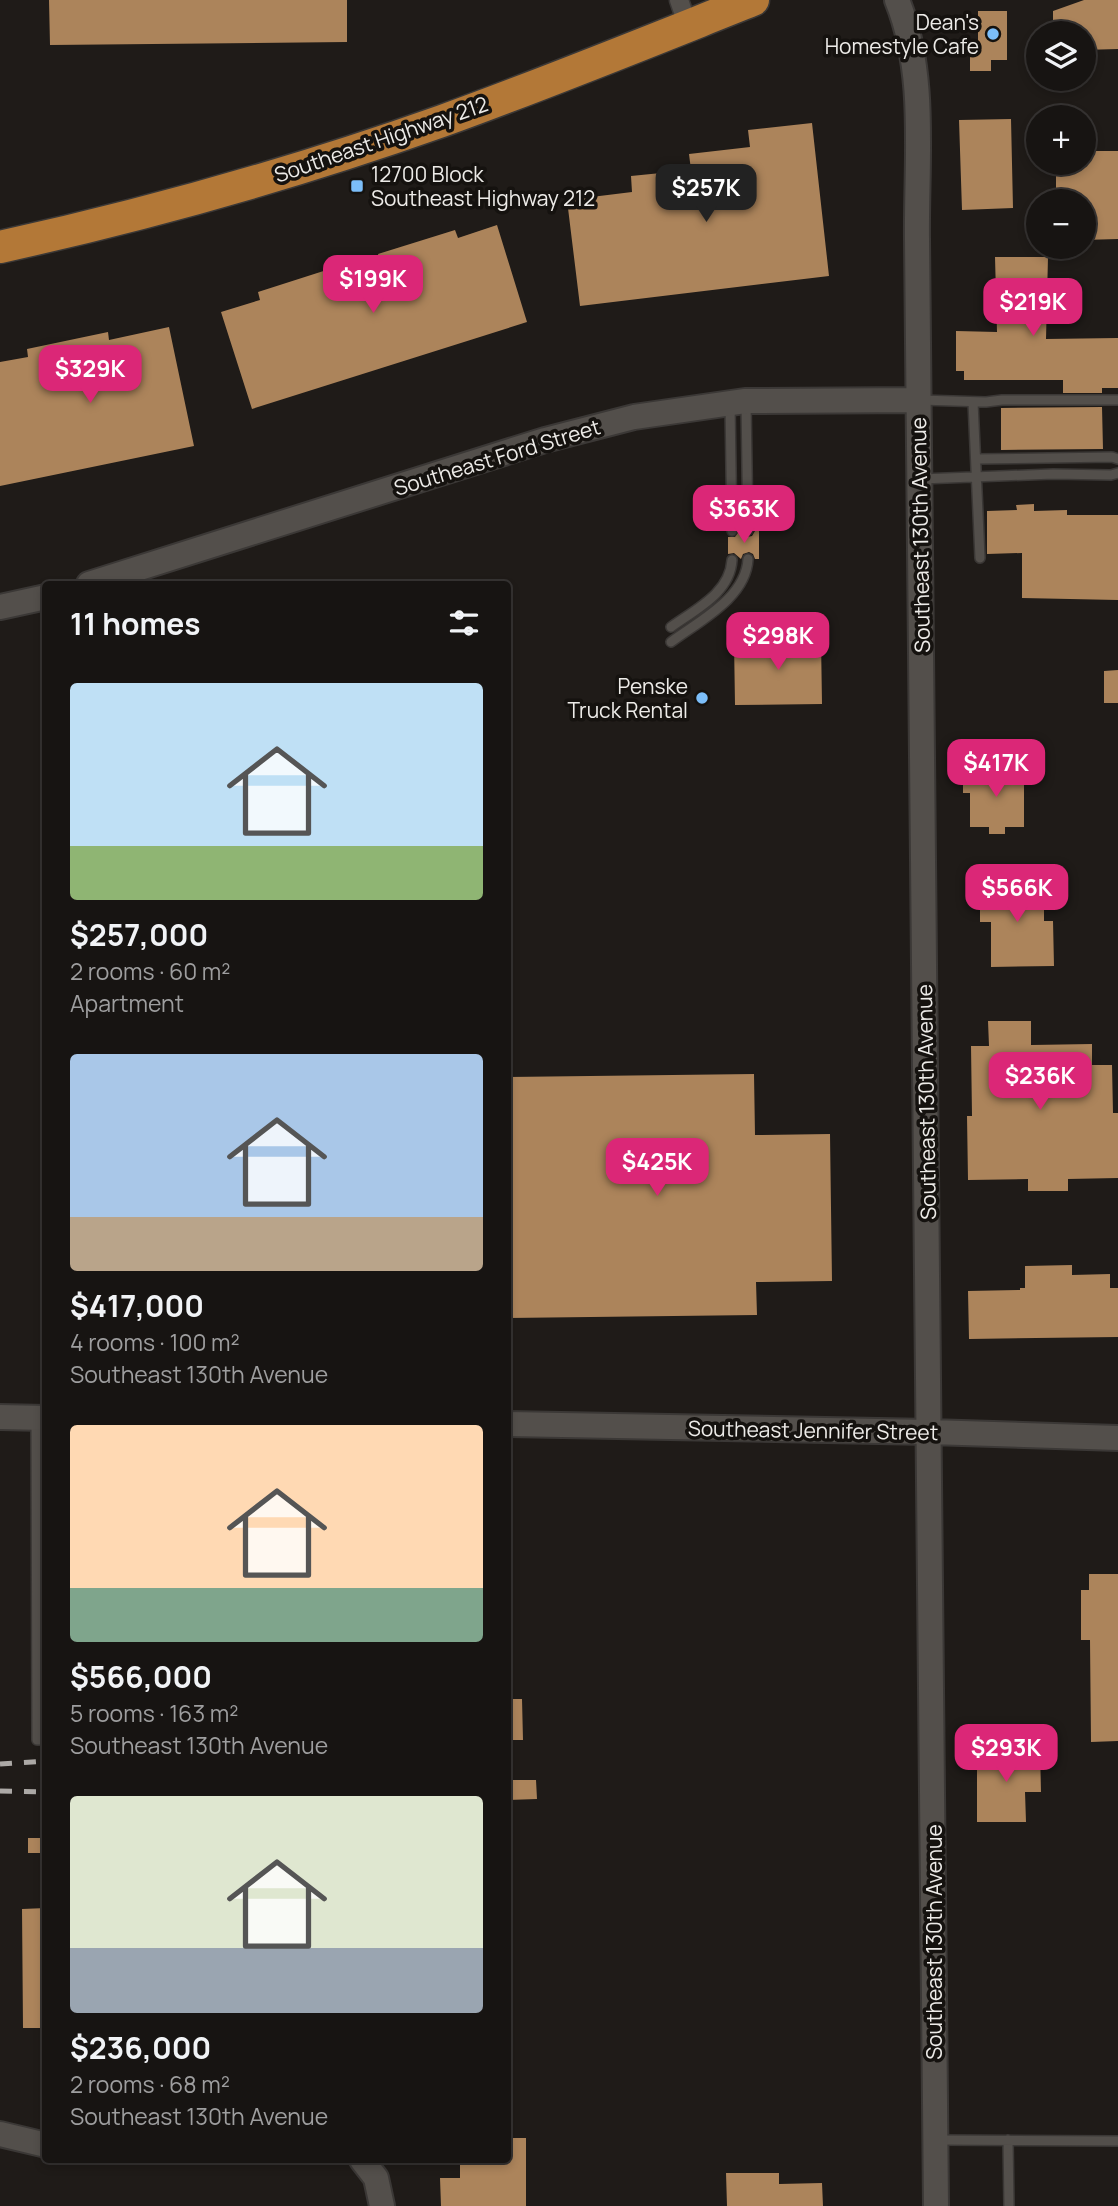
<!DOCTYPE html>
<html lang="en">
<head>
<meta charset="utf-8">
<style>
	body { margin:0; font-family:Manrope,sans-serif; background:#242120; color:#f1f3f6; height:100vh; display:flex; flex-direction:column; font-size:26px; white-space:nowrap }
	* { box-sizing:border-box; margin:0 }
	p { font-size:23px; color:#9e9e9f }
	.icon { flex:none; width:38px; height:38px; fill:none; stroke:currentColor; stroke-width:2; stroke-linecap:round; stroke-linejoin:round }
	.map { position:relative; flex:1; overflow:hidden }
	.drawer { position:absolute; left:42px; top:581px; width:469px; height:1582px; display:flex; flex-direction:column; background:#171412; border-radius:7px; box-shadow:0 4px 10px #0003,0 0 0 2px #363332 }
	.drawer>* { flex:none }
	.buttons { position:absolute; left:1026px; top:21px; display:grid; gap:14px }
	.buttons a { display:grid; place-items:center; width:70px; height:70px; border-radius:50%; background:#171412; box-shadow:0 4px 10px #0003,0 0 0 2px #363332; font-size:35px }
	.price { position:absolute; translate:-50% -60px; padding:0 16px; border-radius:14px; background:#db2777; color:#fff; font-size:23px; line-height:46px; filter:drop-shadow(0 2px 4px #0008) }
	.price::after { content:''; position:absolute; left:50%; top:42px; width:21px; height:16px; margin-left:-10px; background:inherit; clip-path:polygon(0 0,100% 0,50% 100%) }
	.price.selected { background:#222; color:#fff }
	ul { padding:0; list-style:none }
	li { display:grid; align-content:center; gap:14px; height:371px; padding:0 28px }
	li span { display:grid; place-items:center; height:217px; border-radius:7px; color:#555 }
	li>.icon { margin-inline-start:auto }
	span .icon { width:126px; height:126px; fill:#fffc; stroke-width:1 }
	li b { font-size:30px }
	h2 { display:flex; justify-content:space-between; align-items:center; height:84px; padding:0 28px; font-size:30px }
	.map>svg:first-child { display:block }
</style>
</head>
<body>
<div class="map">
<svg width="1118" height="2206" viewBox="0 0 1118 2206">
	<rect width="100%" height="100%" fill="#1f1b18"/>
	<path fill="#ac845b" d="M 49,0 L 347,0 L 347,42 L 50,45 Z
		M 1084,0 L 1118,0 L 1118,49 L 1083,50 L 1083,33 L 1053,33 L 1053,11 Z
		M 978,11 L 1007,11 L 1007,60 L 991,60 L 991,71 L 970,71 L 970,56 L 978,56 Z
		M 1011,119 L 1013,208 L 962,210 L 959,120 Z
		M 812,123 L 829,276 L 580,306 L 567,200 L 632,192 L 631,176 L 691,170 L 689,154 L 750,147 L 748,130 Z
		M 1083,151 L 1118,151 L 1118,239 L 1083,240 L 1083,201 L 1056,201 L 1056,163 L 1083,163 Z
		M 497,225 L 527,322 L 252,409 L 221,312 L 260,300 L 258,292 L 336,267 L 338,276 L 380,262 L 378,254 L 455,230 L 458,238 Z
		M 995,257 L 1048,257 L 1046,339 L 1118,338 L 1118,388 L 1102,388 L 1102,393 L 1063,393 L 1063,380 L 964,380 L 964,371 L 956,371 L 956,331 L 997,332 Z
		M 169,327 L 194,446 L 0,486 L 0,362 L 28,357 L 27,349 L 108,332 L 109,340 Z
		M 1102,407 L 1103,449 L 1001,450 L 1001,408 Z
		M 1034,504 L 1034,511 L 1067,510 L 1067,515 L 1118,515 L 1118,600 L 1022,598 L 1022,553 L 987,554 L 987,511 L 1017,510 L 1016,505 Z
		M 739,531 L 747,537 L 752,536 L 755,531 L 759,531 L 759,559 L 755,559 L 753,554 L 749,552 L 743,554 L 741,559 L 734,553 L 728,554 L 728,537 L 735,537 Z
		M 821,640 L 822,704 L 735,705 L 734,641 Z
		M 1118,670 L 1118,703 L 1104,703 L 1104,671 Z
		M 981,768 L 1013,768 L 1013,771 L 1024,771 L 1024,827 L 1005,827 L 1005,834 L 989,834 L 989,827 L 970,827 L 970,793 L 963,793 L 963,775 L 970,775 L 970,772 L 981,771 Z
		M 1044,882 L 1044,921 L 1053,921 L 1054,966 L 991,967 L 991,922 L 980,922 L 980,883 Z
		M 988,1021 L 1031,1021 L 1031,1045 L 1092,1044 L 1092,1065 L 1112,1065 L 1113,1113 L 1118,1113 L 1118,1178 L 1068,1179 L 1068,1191 L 1028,1191 L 1028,1179 L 968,1180 L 967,1116 L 972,1116 L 971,1046 L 989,1046 Z
		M 754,1074 L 755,1135 L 830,1134 L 832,1281 L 756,1282 L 757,1315 L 508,1318 L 508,1077 Z
		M 1072,1265 L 1072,1275 L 1110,1274 L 1110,1288 L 1118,1288 L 1118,1337 L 969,1339 L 968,1291 L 1020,1290 L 1020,1288 L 1025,1288 L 1025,1266 Z
		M 1089,1574 L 1118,1574 L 1118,1741 L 1091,1742 L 1090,1640 L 1081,1640 L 1081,1590 L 1089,1590 Z
		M 508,1699 L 522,1699 L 523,1740 L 508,1740 Z
		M 1040,1749 L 1041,1792 L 1025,1792 L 1026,1822 L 977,1822 L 977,1750 Z
		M 508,1780 L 536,1780 L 537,1799 L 508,1800 Z
		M 28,1838 L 46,1838 L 46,1853 L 28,1853 Z
		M 46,1908 L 46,2028 L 23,2028 L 22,1909 Z
		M 508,2138 L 526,2138 L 526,2206 L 441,2206 L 440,2178 L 460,2178 L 460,2160 L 508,2160 Z
		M 726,2173 L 779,2173 L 779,2184 L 822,2183 L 823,2206 L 727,2206 Z"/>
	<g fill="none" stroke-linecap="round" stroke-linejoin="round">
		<defs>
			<path id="lane" d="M 920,400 L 986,402 L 1002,400 L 1118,400
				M 973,402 L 980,558
				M 746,403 L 748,530
				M 730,405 L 732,531
				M 976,459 L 1112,457 L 1118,459
				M 921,479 L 1053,474 L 1111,475 L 1118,473
				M 671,627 C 696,609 730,593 732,560
				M 671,642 C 699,621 746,598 748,559
				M 36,1421 L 37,1740 L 46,1740
				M 938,2140 L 1118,2141
				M 1008,2140 L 1009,2206"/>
			<path id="street" d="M 679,0 L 688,26"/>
			<path id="secondary" d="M 897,0 C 927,74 916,160 917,239 L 936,2206
				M 89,584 L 545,440 L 634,417 L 745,401 L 918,400
				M 0,607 L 46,597
				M 0,1417 L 46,1418
				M 508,1424 L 930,1432 L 1118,1438
				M 0,2134 L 46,2145
				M 362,2160 L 376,2178 L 382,2206"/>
			<path id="highway" d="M 0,247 C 150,214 298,172 442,121 C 547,83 650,41 753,0"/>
		</defs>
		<use href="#lane" stroke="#3b3836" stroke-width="12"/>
		<use href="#street" stroke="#3b3836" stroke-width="21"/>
		<use href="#secondary" stroke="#3b3836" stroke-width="28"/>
		<use href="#highway" stroke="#3b3836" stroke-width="35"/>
		<use href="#lane" stroke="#534f4b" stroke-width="9"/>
		<use href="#street" stroke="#534f4b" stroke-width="18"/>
		<use href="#secondary" stroke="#534f4b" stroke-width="24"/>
		<use href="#highway" stroke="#b37837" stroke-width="32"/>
		<path stroke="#aca9a6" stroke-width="5" stroke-dasharray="12 12" stroke-linecap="butt" d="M 0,1764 L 46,1761
			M 0,1791 L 46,1792"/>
	</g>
	<g fill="#7cbef9" stroke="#15120f" stroke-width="2.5">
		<circle cx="993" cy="34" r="7"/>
		<rect x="350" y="179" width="14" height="14" rx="3.5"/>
		<circle cx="702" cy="698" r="7"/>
	</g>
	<g text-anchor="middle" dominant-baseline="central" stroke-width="7" stroke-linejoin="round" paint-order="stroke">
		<g font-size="21" fill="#edebe8" stroke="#15120f" text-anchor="end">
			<text x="979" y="22">Dean's<tspan x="979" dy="24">Homestyle Cafe</tspan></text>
			<text x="371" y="174" text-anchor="start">12700 Block<tspan x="371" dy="24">Southeast Highway 212</tspan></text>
			<text x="688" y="686">Penske<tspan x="688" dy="24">Truck Rental</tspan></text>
		</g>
		<g font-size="21" fill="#edebe8" stroke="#15120f">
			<text transform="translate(381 139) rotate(-19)">Southeast Highway 212</text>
			<text transform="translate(497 457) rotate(-17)">Southeast Ford Street</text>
			<text transform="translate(920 535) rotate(-91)">Southeast 130th Avenue</text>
			<text transform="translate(926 1102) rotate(-91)">Southeast 130th Avenue</text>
			<text transform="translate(813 1430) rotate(1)">Southeast Jennifer Street</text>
			<text transform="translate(934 1942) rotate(-90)">Southeast 130th Avenue</text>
		</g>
	</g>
</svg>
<div class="buttons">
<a><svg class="icon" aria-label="layers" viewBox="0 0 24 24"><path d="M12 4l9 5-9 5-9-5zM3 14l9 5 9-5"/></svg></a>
<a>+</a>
<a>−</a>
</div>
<b class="price selected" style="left:706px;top:224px">$257K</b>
<b class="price" style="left:373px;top:315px">$199K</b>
<b class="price" style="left:1033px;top:338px">$219K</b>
<b class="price" style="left:90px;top:405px">$329K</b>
<b class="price" style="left:744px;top:545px">$363K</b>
<b class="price" style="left:778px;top:672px">$298K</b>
<b class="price" style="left:996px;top:799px">$417K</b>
<b class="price" style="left:1017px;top:924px">$566K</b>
<b class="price" style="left:1040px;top:1112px">$236K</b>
<b class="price" style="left:657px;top:1198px">$425K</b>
<b class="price" style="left:1006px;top:1784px">$293K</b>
<section class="drawer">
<h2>11 homes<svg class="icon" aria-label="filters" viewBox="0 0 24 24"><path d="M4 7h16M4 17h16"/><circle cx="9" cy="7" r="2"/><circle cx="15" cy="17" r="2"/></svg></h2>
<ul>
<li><span style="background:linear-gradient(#bfe0f5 75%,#8fb573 0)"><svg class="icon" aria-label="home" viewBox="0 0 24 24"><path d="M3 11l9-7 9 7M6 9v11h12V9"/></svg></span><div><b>$257,000</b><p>2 rooms · 60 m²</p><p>Apartment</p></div></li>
<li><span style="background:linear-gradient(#a9c7e8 75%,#b9a48a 0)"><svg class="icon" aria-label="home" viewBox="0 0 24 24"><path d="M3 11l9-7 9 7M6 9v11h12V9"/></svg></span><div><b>$417,000</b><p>4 rooms · 100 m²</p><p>Southeast 130th Avenue</p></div></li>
<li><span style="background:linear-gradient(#ffd9b3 75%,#7fa58c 0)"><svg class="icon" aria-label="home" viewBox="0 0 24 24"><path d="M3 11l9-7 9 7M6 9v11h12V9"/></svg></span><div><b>$566,000</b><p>5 rooms · 163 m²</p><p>Southeast 130th Avenue</p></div></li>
<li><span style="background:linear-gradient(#dfe7d0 70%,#9aa5b1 0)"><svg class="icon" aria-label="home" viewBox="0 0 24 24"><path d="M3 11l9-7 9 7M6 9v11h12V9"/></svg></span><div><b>$236,000</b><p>2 rooms · 68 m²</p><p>Southeast 130th Avenue</p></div></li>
</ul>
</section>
</div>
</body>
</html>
